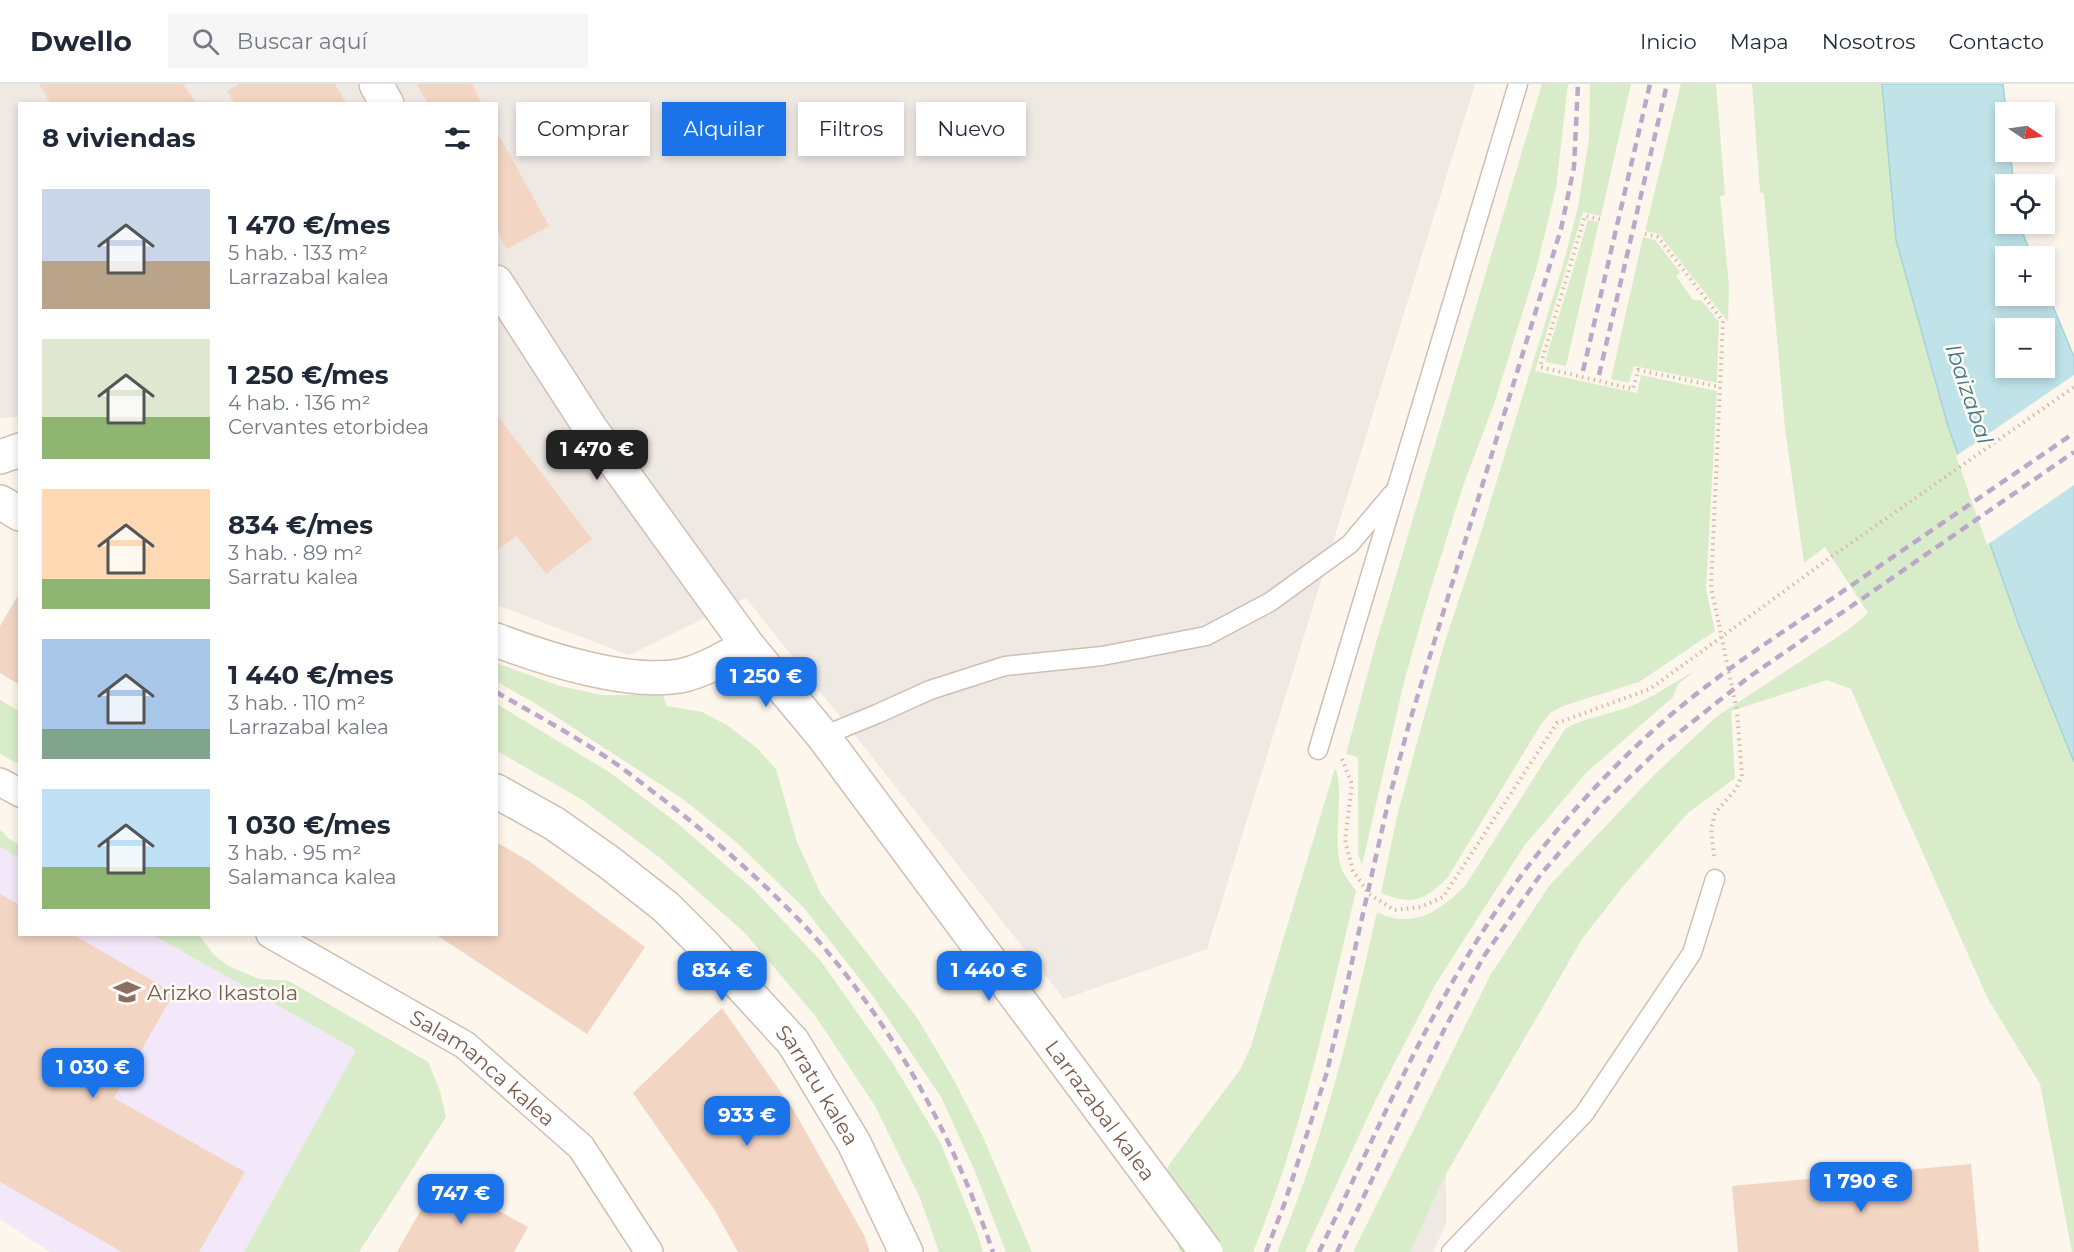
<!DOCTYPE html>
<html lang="es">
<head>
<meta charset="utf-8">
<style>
	body { margin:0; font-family:Montserrat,sans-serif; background:#f6f6f7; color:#1f2937; height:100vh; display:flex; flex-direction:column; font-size:22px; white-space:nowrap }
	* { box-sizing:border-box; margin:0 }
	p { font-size:20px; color:#747a83 }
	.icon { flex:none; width:33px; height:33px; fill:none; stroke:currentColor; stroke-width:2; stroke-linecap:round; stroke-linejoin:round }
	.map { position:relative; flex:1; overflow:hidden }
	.details { position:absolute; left:18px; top:18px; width:480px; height:834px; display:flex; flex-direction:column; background:#fff; border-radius:0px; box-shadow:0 3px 9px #0003 }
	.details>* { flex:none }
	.guide { position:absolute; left:516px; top:18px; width:570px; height:54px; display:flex; gap:12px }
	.needle { width:39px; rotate:103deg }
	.tools { position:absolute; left:1995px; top:18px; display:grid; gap:12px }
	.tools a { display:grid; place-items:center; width:60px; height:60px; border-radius:0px; background:#fff; box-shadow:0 3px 9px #0003; font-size:30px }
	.price { position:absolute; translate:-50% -51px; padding:0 14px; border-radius:12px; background:#1a73e8; color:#fff; font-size:20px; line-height:39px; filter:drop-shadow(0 2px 3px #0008) }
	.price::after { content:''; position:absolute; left:50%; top:36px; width:18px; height:14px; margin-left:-9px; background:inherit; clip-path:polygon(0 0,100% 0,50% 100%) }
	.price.on { background:#222; color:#fff }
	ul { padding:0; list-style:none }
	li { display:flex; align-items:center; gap:18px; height:150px; padding:0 24px }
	li span { display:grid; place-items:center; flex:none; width:168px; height:120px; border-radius:0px; color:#555 }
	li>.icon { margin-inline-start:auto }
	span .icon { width:72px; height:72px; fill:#fffc; stroke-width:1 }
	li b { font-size:26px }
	h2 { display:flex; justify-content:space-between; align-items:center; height:72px; padding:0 24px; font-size:26px }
	.pill { padding:0 21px; border-radius:0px; background:#fff; box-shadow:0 3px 9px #0003; font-size:21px; line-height:54px }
	.pill.on { background:#1a73e8; color:#fff }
	header { display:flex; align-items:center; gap:36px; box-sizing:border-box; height:84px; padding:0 30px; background:#fff; border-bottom:2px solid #e0e1e3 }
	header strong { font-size:28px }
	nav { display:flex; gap:33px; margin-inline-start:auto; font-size:21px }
	.search { width:420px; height:54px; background:#f6f6f7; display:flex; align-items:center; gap:15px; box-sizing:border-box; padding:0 21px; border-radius:0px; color:#747a83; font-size:22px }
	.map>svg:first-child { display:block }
</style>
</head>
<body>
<header>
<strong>Dwello</strong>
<div class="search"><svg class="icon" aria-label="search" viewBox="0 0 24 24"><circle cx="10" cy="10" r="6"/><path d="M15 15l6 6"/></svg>Buscar aquí</div>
<nav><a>Inicio</a><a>Mapa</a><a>Nosotros</a><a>Contacto</a></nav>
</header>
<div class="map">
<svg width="2074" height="1168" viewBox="0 0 2074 1168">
	<rect width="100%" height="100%" fill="#fdf6ec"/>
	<path fill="#efe9e4" d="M 0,0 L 1475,0 L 1207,865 L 1064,915 L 746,514 L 629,571 L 497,521 L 496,20 L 20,20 L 19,333 L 0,334 Z
		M 1446,1090 L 1446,1140 L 1433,1168 L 1410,1168 Z"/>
	<path fill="#f3e8fa" d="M 0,763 L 19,774 L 20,850 L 153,851 L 356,966 L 244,1168 L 50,1168 L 0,1135 Z"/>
	<path fill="#d8ecc9" d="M 1542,0 L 1568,0 L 1556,104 L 1537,182 L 1495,317 L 1463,402 L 1427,517 L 1404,598 L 1362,781 L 1358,771 L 1358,673 L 1346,670 L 1376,559 Z
		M 1590,0 L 1631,0 L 1601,132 L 1583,128 L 1535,287 L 1637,309 L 1641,291 L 1717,307 L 1706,505 L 1715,547 L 1639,598 L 1563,622 L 1550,629 L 1540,642 L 1448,793 C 1436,805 1420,820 1401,815 C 1394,814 1388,811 1381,809 L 1398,728 L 1443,564 L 1479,455 L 1564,177 L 1578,123 L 1589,55 Z
		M 1681,0 L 1716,0 L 1725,111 L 1720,112 L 1729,201 L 1728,238 L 1659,150 L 1645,147 Z
		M 1752,0 L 1882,0 L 1896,156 L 1948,342 L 2020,544 L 2074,678 L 2074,1168 L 2072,1168 L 2040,1000 L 1988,915 L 1896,709 L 1851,605 L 1827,596 L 1731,627 L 1735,694 L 1688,729 L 1625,800 L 1582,855 L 1446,1090 L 1410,1168 L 1353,1168 L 1491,890 L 1549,802 L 1653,692 L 1716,633 L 1848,546 L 1868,529 L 1825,463 L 1804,479 L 1785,344 L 1764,110 L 1760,108 Z
		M 1588,136 L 1599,138 L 1566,282 L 1545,278 Z
		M 1643,153 L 1655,156 L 1680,188 L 1676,192 L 1693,216 L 1701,216 L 1719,238 L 1717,299 L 1634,282 L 1629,299 L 1611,295 Z
		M 496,579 L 560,602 L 601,611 L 663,611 L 667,622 L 702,628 L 727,641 L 757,664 L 776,685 L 797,758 L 821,810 L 918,935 L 954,996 L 983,1053 L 1032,1168 L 1006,1168 L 974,1085 L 941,1013 L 870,908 L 804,824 L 736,758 L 683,715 L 538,621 L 497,598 Z
		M 1696,586 L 1678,600 L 1673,613 L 1587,688 L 1524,762 L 1435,901 L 1377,1013 L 1305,1168 L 1277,1168 C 1323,1059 1351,943 1377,828 C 1413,846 1440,827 1465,802 L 1565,645 C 1584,634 1606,631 1626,624 C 1651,615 1673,599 1696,586 Z
		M 0,616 L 19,627 L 19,678 L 16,679 L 0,670 Z
		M 497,620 L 609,688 L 677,739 L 752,804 L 820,876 L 892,978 L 940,1058 L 977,1148 L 983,1168 L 939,1168 L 920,1114 L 875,1022 L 816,933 L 745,849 L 659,773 L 581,715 L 497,667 Z
		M 1335,684 C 1345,703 1332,756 1341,783 C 1343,791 1351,799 1356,807 C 1327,928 1301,1052 1253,1168 L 1180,1168 L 1162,1111 L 1162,1096 L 1170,1079 L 1240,986 L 1251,962 Z
		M 0,745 L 8,754 L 19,761 L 19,774 L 0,763 Z
		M 153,851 L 199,851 L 214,871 L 227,881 L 259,895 L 289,897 L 428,978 L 440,1007 L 446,1033 L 359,1168 L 244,1168 L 356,966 Z"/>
	<path fill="#bfe3e8" stroke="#a5d3da" stroke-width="1.5" fill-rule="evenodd" d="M 1882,0 L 2003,0 L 2006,28 L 2006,68 L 2010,68 L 2014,100 L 2006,100 L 2006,140 L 2019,140 L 2032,172 L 2006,172 L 2006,212 L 2044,212 L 2045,203 L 2074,273 L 2074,678 L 2020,544 L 1948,342 L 1896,156 ZM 2006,244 L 2044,244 L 2044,284 L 2006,284 Z"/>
	<path fill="#fdf6ec" d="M 2074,291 L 2074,401 L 1987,461 L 1956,372 Z"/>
	<path fill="#f3d5c3" d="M 39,0 L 183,0 L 197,20 L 51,20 Z
		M 239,0 L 335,0 L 347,20 L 235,20 L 227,7 Z
		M 417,0 L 472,0 L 482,20 L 428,20 Z
		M 496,46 L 549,142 L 507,165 L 496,145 Z
		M 496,330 L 592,455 L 546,490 L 517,452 L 496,467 Z
		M 20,508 L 20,601 L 0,589 L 0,542 Z
		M 496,758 L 529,777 L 645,863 L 587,950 L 435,850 L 496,850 Z
		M 0,810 L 20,821 L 20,850 L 72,850 L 174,909 L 114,1014 L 245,1088 L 199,1168 L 122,1168 L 0,1098 Z
		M 722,924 L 794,1027 L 864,1151 L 870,1168 L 738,1168 L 714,1125 L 633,1009 Z
		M 1971,1080 L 1979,1168 L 1738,1168 L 1732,1102 Z
		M 439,1094 L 528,1143 L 514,1168 L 397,1168 Z"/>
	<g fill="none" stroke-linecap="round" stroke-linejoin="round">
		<defs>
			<path id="service" d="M 823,652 L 877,630 L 930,606 L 1005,582 L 1102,572 L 1206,552 L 1270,518 L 1350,460 L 1392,410
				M 1318,666 L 1518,0
				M 1451,1168 L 1584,1030 L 1692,869 L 1715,795"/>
			<g id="pedestrian">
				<path d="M 0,698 L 20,709"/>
				<path id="s1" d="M 270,850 L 465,961 L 581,1063 L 649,1168"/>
			</g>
			<g id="minor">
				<path d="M 376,0 L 387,20"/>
				<path id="s2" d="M 496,198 L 591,345 L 748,562 L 823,652 L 1195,1153"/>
				<path d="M 0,373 L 20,366"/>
				<path d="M 0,418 L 20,430"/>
				<path d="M 496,556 C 546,575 628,601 680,592 C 704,587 726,573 748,562"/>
				<path id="s3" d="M 496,707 L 555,740 L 610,779 L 666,823 L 703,860 L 793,958 L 854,1059 L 906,1168"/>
			</g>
		</defs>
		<use href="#service" stroke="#d1beb0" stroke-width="21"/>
		<use href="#pedestrian" stroke="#d1beb0" stroke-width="30"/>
		<use href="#minor" stroke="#d1beb0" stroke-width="36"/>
		<path stroke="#d9b8a5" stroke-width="4" stroke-dasharray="1.5 4.5" stroke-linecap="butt" d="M 1600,135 L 1585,132 L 1540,283 L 1633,305 L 1638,286 L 1720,303
			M 1645,150 L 1658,153 L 1723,237 L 1711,503 L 1719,541
			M 1342,675 L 1352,700 L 1345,756 L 1353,787 L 1369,810 L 1394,826 L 1421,823 L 1443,813 L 1557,639 L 1650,605 L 1831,473 L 2074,303
			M 1714,772 L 1711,745 L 1715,729 L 1736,705 L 1742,692 L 1737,627"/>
		<use href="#service" stroke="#fff" stroke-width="18"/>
		<use href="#pedestrian" stroke="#fff" stroke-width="27"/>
		<use href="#minor" stroke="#fff" stroke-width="33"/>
		<path stroke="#b9a8c9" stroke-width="4.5" stroke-dasharray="9 6" stroke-linecap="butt" d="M 1583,287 L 1650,0
			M 1599,291 L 1667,0
			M 496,608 C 533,629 571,650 606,673 C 626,686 645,702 664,716 C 713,754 760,795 803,840 C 889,933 952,1049 993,1168
			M 1266,1168 L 1285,1118 L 1327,988 L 1389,715 L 1409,640 L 1561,145 L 1574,83 L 1578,0
			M 1319,1168 C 1383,1036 1439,899 1529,781 C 1573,724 1624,670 1679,624 C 1733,579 1794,541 1852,501 C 1926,450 2000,400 2074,349
			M 1337,1168 L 1444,946 L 1484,872 L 1541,790 L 1600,722 L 1662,662 L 1749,593 L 2074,368"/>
		<defs>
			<path id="minor-bridge" d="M 1195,1153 L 1206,1168"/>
		</defs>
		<use href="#minor-bridge" stroke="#d1beb0" stroke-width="36" stroke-linecap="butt"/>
		<path stroke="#d9b8a5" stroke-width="4" stroke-dasharray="1.5 4.5" stroke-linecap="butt" d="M 1719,541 L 1737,627"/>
		<use href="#minor-bridge" stroke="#fff" stroke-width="33"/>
	</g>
	<defs>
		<symbol id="school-bare" viewBox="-9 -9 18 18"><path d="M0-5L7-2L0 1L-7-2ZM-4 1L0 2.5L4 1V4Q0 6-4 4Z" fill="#8d6e63" stroke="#fffaf3" stroke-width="2.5" paint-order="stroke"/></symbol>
	</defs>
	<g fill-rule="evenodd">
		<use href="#school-bare" x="108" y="889" width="38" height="38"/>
	</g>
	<g text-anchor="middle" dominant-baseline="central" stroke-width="5" stroke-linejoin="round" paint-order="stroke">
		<g font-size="21" fill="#785e54" stroke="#fffaf3" text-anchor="start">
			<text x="147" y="908">Arizko Ikastola</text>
		</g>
		<g font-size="21" fill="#7a5c4d" stroke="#fffaf3">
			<text stroke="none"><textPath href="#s1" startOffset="252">Salamanca kalea</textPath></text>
			<text stroke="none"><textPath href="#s3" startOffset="441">Sarratu kalea</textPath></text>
			<text stroke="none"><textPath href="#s2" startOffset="1026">Larrazabal kalea</textPath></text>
		</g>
		<g font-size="22" font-style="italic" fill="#437c86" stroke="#fffaf3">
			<text transform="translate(1969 310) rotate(71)">Ibaizabal</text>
		</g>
	</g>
</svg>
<div class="tools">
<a><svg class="needle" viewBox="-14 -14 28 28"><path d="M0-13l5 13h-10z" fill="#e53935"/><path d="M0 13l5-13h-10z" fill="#747a83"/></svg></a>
<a><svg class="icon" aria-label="locate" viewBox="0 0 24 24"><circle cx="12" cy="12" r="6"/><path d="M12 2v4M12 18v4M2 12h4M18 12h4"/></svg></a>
<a>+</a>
<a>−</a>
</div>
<b class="price on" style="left:597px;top:397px">1 470 €</b>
<b class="price" style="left:766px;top:624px">1 250 €</b>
<b class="price" style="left:722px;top:918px">834 €</b>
<b class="price" style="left:989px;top:918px">1 440 €</b>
<b class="price" style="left:93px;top:1015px">1 030 €</b>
<b class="price" style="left:747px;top:1063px">933 €</b>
<b class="price" style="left:1861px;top:1129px">1 790 €</b>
<b class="price" style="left:461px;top:1141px">747 €</b>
<div class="guide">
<a class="pill">Comprar</a>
<a class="pill on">Alquilar</a>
<a class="pill">Filtros</a>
<a class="pill">Nuevo</a>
</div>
<section class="details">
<h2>8 viviendas<svg class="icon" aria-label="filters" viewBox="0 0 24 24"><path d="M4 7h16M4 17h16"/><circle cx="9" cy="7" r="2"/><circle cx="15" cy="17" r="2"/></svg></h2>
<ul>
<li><span style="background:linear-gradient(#c9d6e8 60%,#b9a48a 0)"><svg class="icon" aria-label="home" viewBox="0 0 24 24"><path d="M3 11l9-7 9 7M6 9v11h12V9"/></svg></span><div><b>1 470 €/mes</b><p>5 hab. · 133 m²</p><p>Larrazabal kalea</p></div></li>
<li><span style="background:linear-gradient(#dfe7d0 65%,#8fb573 0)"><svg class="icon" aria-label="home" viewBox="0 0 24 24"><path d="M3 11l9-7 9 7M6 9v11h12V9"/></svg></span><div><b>1 250 €/mes</b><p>4 hab. · 136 m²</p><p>Cervantes etorbidea</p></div></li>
<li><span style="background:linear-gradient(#ffd9b3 75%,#8fb573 0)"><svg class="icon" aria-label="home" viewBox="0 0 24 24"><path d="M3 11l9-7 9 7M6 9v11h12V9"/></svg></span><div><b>834 €/mes</b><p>3 hab. · 89 m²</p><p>Sarratu kalea</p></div></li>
<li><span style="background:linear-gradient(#a9c7e8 75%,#7fa58c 0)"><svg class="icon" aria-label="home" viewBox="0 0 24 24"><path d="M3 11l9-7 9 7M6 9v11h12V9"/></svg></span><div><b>1 440 €/mes</b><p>3 hab. · 110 m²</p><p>Larrazabal kalea</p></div></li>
<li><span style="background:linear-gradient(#bfe0f5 65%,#8fb573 0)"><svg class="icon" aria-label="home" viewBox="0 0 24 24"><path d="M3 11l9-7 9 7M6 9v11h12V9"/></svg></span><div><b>1 030 €/mes</b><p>3 hab. · 95 m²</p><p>Salamanca kalea</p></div></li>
</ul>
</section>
</div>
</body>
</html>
